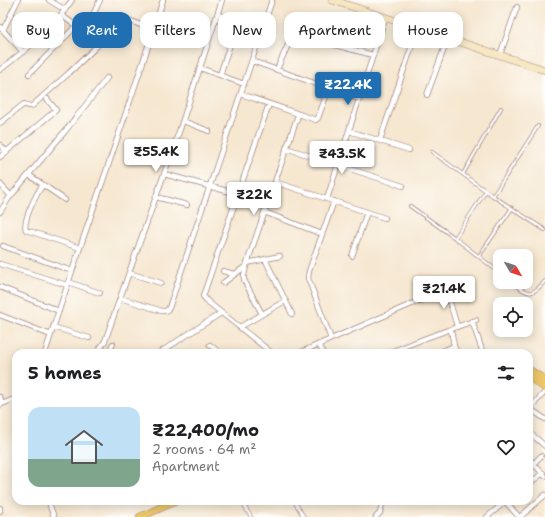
<!DOCTYPE html>
<html lang="en">
<head>
<meta charset="utf-8">
<style>
	body { margin:0; font-family:"Shantell Sans",sans-serif; background:#f2f2f2; color:#202124; height:100vh; display:flex; flex-direction:column; font-size:15px; white-space:nowrap }
	* { box-sizing:border-box; margin:0 }
	p { font-size:13px; color:#757577 }
	.icon { flex:none; width:22px; height:22px; fill:none; stroke:currentColor; stroke-width:2; stroke-linecap:round; stroke-linejoin:round }
	.map { position:relative; flex:1; overflow:hidden }
	.side { position:absolute; left:12px; top:349px; width:521px; height:156px; display:flex; flex-direction:column; background:#fff; border-radius:12px; box-shadow:0 2px 10px #0003 }
	.side>* { flex:none }
	.hud { position:absolute; left:12px; top:12px; width:521px; height:36px; display:flex; gap:8px }
	.needle { width:26px; rotate:129deg }
	.fabs { position:absolute; left:493px; top:249px; display:grid; gap:8px }
	.fabs a { display:grid; place-items:center; width:40px; height:40px; border-radius:8px; background:#fff; box-shadow:0 2px 10px #0003; font-size:20px }
	.price { position:absolute; translate:-50% -34px; padding:0 9px; border-radius:4px; background:#fff; color:#222; font-size:13px; line-height:26px; filter:drop-shadow(0 1px 2px #0008) }
	.price::after { content:''; position:absolute; left:50%; top:24px; width:12px; height:9px; margin-left:-6px; background:inherit; clip-path:polygon(0 0,100% 0,50% 100%) }
	.price.current { background:#1f6fb2; color:#fff }
	ul { padding:0; list-style:none }
	li { display:flex; align-items:center; gap:12px; height:100px; padding:0 16px }
	li+li { border-top:1px solid #e0e0e0 }
	li span { display:grid; place-items:center; flex:none; width:112px; height:80px; border-radius:12px; color:#555 }
	li>.icon { margin-inline-start:auto }
	span .icon { width:48px; height:48px; fill:#fffc; stroke-width:1 }
	li b { font-size:17px }
	h2 { display:flex; justify-content:space-between; align-items:center; height:48px; padding:0 16px; font-size:17px }
	.pill { padding:0 14px; border-radius:12px; background:#fff; box-shadow:0 2px 10px #0003; font-size:14px; line-height:36px }
	.pill.current { background:#1f6fb2; color:#fff }
	.map>svg:first-child { display:block }
</style>
</head>
<body>
<div class="map">
<svg width="545" height="517" viewBox="0 0 545 517">
	<rect width="100%" height="100%" fill="#fdfcf7"/>
	<filter id="ink" filterUnits="userSpaceOnUse"><feTurbulence type="fractalNoise" baseFrequency=".025" numOctaves="2"/><feDisplacementMap in="SourceGraphic" scale="8" xChannelSelector="R" yChannelSelector="G"/><feConvolveMatrix kernelMatrix="1 2 1 2 8 2 1 2 1" color-interpolation-filters="sRGB"/></filter>
	<filter id="wash" filterUnits="userSpaceOnUse"><feTurbulence type="fractalNoise" baseFrequency=".012" numOctaves="4" result="noise"/><feDisplacementMap in="SourceGraphic" scale="16" xChannelSelector="R" yChannelSelector="G"/><feGaussianBlur stdDeviation="0.9" result="paint"/><feColorMatrix in="noise" values="0 0 0 0 0 0 0 0 0 0 0 0 0 0 0 0 0 1.4 0 .05"/><feComposite in="paint" operator="in"/></filter>
	<g filter="url(#wash)">
		<rect width="100%" height="100%" fill="#f6e7d0"/>
	</g>
	<g filter="url(#ink)">
		<g fill="none" stroke-linecap="round" stroke-linejoin="round">
			<defs>
				<path id="service" d="M 432,152 L 493,196 L 545,230
					M 463,174 L 501,108
					M 493,196 L 538,126
					M 410,206 L 455,238 L 500,273
					M 455,238 L 486,191
					M 479,256 L 512,208
					M 512,282 C 528,294 531,298 545,281
					M 241,501 L 251,517
					M 294,501 L 304,517"/>
				<path id="minor" d="M 49,0 L 65,10
					M 217,14 L 262,32
					M 120,16 L 154,31
					M 0,27 L 23,52
					M 3,30 L 18,0
					M 85,32 L 100,0
					M 500,55 L 517,7
					M 252,61 L 359,99
					M 200,68 L 244,84
					M 277,69 L 293,34 L 373,55
					M 0,70 L 50,30 L 72,0
					M 29,74 L 76,26
					M 220,75 L 233,35
					M 241,94 L 316,120 L 318,118 L 329,88
					M 427,95 L 448,38
					M 269,104 L 203,296 L 208,302 L 272,353
					M 183,121 L 209,131
					M 0,123 L 24,104 L 29,106 L 32,106 L 69,73 L 97,46 L 97,41 L 61,15
					M 349,131 L 409,150
					M 380,140 L 418,28
					M 0,145 L 7,152
					M 286,148 L 403,186
					M 0,157 L 56,110 L 47,99
					M 164,174 L 238,194
					M 29,175 L 65,200
					M 275,182 L 385,218
					M 0,184 L 11,196
					M 43,185 C 37,192 22,222 26,230 L 80,248
					M 156,197 L 187,205
					M 327,199 L 385,18
					M 0,212 L 9,198 L 66,130 L 107,78
					M 264,212 L 322,234
					M 3,246 L 72,271
					M 352,256 L 367,212
					M 265,259 L 292,314
					M 247,263 L 280,256
					M 0,264 L 67,285
					M 223,271 L 234,274
					M 129,273 L 161,283
					M 68,282 L 100,293
					M 223,283 L 246,266
					M 0,287 L 59,311
					M 120,298 L 162,311 L 166,311 L 169,308 L 272,0
					M 262,314 L 244,280 L 244,275 L 247,263 L 298,115
					M 0,315 L 51,335
					M 472,321 L 483,353
					M 53,327 L 89,338
					M 240,327 L 285,301
					M 451,329 L 454,346 L 457,353
					M 331,339 L 308,278 L 309,271 L 334,201
					M 319,344 L 323,353
					M 210,345 L 220,353
					M 45,353 C 83,235 126,118 163,0
					M 97,353 L 105,341 L 120,298 L 180,129 L 222,0
					M 108,353 L 113,344
					M 159,353 L 221,313
					M 299,353 L 430,296 L 445,293 L 448,296 L 457,326
					M 388,353 L 426,338 L 476,320
					M 438,353 L 454,346
					M 0,397 L 2,404
					M 0,405 L 16,398
					M 529,408 L 545,419
					M 529,409 L 545,392
					M 529,432 L 545,446
					M 529,459 L 545,476
					M 533,464 L 541,456
					M 529,484 L 543,473
					M 51,501 L 50,506 L 54,517
					M 505,501 L 519,517
					M 0,508 L 0,511
					M 376,517 L 380,513 L 383,501
					M 487,517 L 506,501
					M 520,517 L 545,495"/>
				<path id="secondary" d="M 332,0 L 545,70"/>
				<path id="primary" d="M 529,370 L 545,380
					M 529,377 L 545,388
					M 140,517 L 176,501"/>
			</defs>
			<use href="#service" stroke="#a0837e" stroke-width="4"/>
			<use href="#minor" stroke="#a0837e" stroke-width="6"/>
			<use href="#secondary" stroke="#a0837e" stroke-width="8"/>
			<use href="#primary" stroke="#a0837e" stroke-width="8"/>
			<use href="#service" stroke="#fff" stroke-width="2.5"/>
			<use href="#minor" stroke="#fff" stroke-width="4.5"/>
			<use href="#secondary" stroke="#f7e8c3" stroke-width="7"/>
			<use href="#primary" stroke="#ecc669" stroke-width="7"/>
		</g>
	</g>
</svg>
<div class="fabs">
<a><svg class="needle" viewBox="-14 -14 28 28"><path d="M0-13l5 13h-10z" fill="#e53935"/><path d="M0 13l5-13h-10z" fill="#757577"/></svg></a>
<a><svg class="icon" aria-label="locate" viewBox="0 0 24 24"><circle cx="12" cy="12" r="6"/><path d="M12 2v4M12 18v4M2 12h4M18 12h4"/></svg></a>
</div>
<b class="price current" style="left:348px;top:106px">₹22.4K</b>
<b class="price" style="left:156px;top:173px">₹55.4K</b>
<b class="price" style="left:342px;top:175px">₹43.5K</b>
<b class="price" style="left:254px;top:216px">₹22K</b>
<b class="price" style="left:444px;top:310px">₹21.4K</b>
<div class="hud">
<a class="pill">Buy</a>
<a class="pill current">Rent</a>
<a class="pill">Filters</a>
<a class="pill">New</a>
<a class="pill">Apartment</a>
<a class="pill">House</a>
</div>
<section class="side">
<h2>5 homes<svg class="icon" aria-label="filters" viewBox="0 0 24 24"><path d="M4 7h16M4 17h16"/><circle cx="9" cy="7" r="2"/><circle cx="15" cy="17" r="2"/></svg></h2>
<ul>
<li><span style="background:linear-gradient(#bfe0f5 65%,#7fa58c 0)"><svg class="icon" aria-label="home" viewBox="0 0 24 24"><path d="M3 11l9-7 9 7M6 9v11h12V9"/></svg></span><div><b>₹22,400/mo</b><p>2 rooms · 64 m²</p><p>Apartment</p></div><svg class="icon" aria-label="heart" viewBox="0 0 24 24"><path d="M12 20l-8-8c-3-5 5-10 8-4 3-6 11-1 8 4z"/></svg></li>
</ul>
</section>
</div>
</body>
</html>
